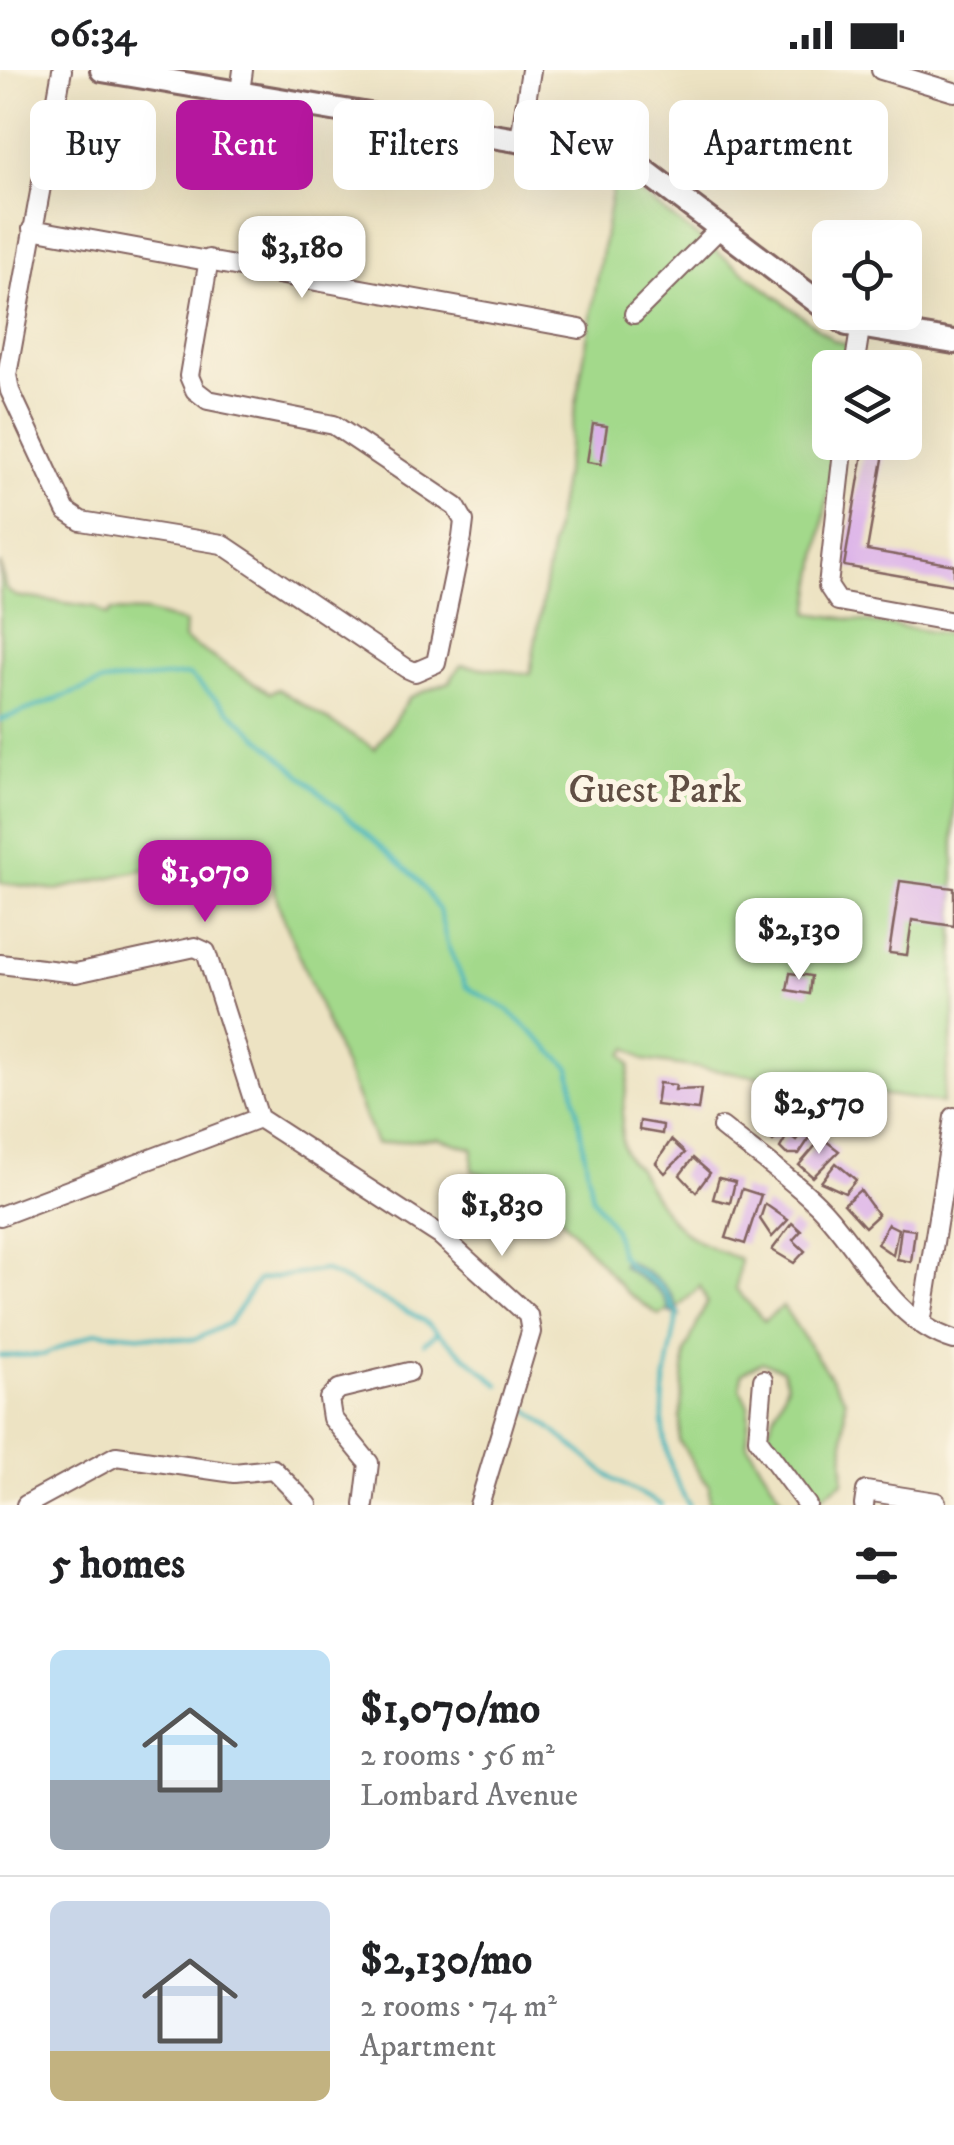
<!DOCTYPE html>
<html lang="en">
<head>
<meta charset="utf-8">
<style>
	body { margin:0; font-family:"IM FELL DW Pica",serif; background:#f2f2f2; color:#202124; height:100vh; display:flex; flex-direction:column; font-size:38px; white-space:nowrap }
	* { box-sizing:border-box; margin:0 }
	p { font-size:32px; color:#757577 }
	.icon { flex:none; width:55px; height:55px; fill:none; stroke:currentColor; stroke-width:2; stroke-linecap:round; stroke-linejoin:round }
	.map { position:relative; height:1435px; overflow:hidden }
	.drawer { display:flex; flex-direction:column; background:#fff; flex:1 }
	.drawer>* { flex:none }
	.top-card { position:absolute; left:30px; top:30px; width:895px; height:90px; display:flex; gap:20px }
	.fabs { position:absolute; left:812px; top:150px; display:grid; gap:20px }
	.fabs a { display:grid; place-items:center; width:110px; height:110px; border-radius:15px; background:#fff; box-shadow:0 10px 40px #0002; font-size:50px }
	.price { position:absolute; translate:-50% -85px; padding:0 22px; border-radius:20px; background:#fff; color:#222; font-size:32px; line-height:65px; filter:drop-shadow(0 2px 5px #0008) }
	.price::after { content:''; position:absolute; left:50%; top:60px; width:30px; height:22px; margin-left:-15px; background:inherit; clip-path:polygon(0 0,100% 0,50% 100%) }
	.price.on { background:#b5179e; color:#fff }
	ul { padding:0; list-style:none }
	li { display:flex; align-items:center; gap:30px; height:250px; padding:0 50px }
	li+li { border-top:2px solid #e0e0e0 }
	li span { display:grid; place-items:center; flex:none; width:280px; height:200px; border-radius:15px; color:#555 }
	li>.icon { margin-inline-start:auto }
	span .icon { width:120px; height:120px; fill:#fffc; stroke-width:1 }
	li b { font-size:42px }
	h2 { display:flex; justify-content:space-between; align-items:center; height:120px; padding:0 50px; font-size:42px }
	.tag { padding:0 35px; border-radius:15px; background:#fff; box-shadow:0 10px 40px #0002; font-size:35px; line-height:90px }
	.tag.on { background:#b5179e; color:#fff }
	.status { display:flex; justify-content:space-between; align-items:center; height:70px; padding:0 50px; background:#fff; direction:ltr }
	.status svg { height:28px; fill:currentColor }
	.map>svg:first-child { display:block }
</style>
</head>
<body>
<div class="status"><b>06:34</b><svg viewBox="0 0 49 12"><path d="M0 12V9h3v3zM5 12V6h3v6zM10 12V3h3v9zM15 12V0h3v12zM26 1h20v11H26zM47 4h2v5h-2z"/></svg></div>
<div class="map">
<svg width="954" height="1435" viewBox="0 0 954 1435">
	<rect width="100%" height="100%" fill="#fcf5e5"/>
	<filter id="ink" filterUnits="userSpaceOnUse"><feTurbulence type="fractalNoise" baseFrequency=".01" numOctaves="2"/><feDisplacementMap in="SourceGraphic" scale="20" xChannelSelector="R" yChannelSelector="G"/><feConvolveMatrix kernelMatrix="1 2 1 2 8 2 1 2 1" color-interpolation-filters="sRGB"/></filter>
	<filter id="wash" filterUnits="userSpaceOnUse"><feTurbulence type="fractalNoise" baseFrequency=".0048" numOctaves="4" result="noise"/><feDisplacementMap in="SourceGraphic" scale="40" xChannelSelector="R" yChannelSelector="G"/><feGaussianBlur stdDeviation="2.25" result="paint"/><feColorMatrix in="noise" values="0 0 0 0 0 0 0 0 0 0 0 0 0 0 0 0 0 1.4 0 .05"/><feComposite in="paint" operator="in"/></filter>
	<g filter="url(#wash)">
		<rect width="100%" height="100%" fill="#ede3c3"/>
		<path fill="#a3d98b" stroke="#767c5b" stroke-width="2.5" d="M 615,104 L 833,270 L 851,276 L 848,297 L 830,298 L 830,372 L 836,373 L 809,543 L 954,565 L 954,952 L 942,1033 L 644,990 L 628,978 L 623,984 L 630,995 C 628,1024 608,1080 637,1097 C 668,1152 680,1168 740,1189 L 736,1219 L 764,1251 L 783,1236 L 845,1329 L 843,1412 L 819,1428 L 766,1365 L 787,1314 L 782,1299 L 762,1292 L 742,1303 L 740,1319 L 749,1336 L 747,1374 L 786,1435 L 709,1435 L 709,1415 C 695,1402 691,1386 679,1371 L 685,1282 L 707,1232 L 700,1216 L 681,1235 L 659,1245 L 626,1222 L 549,1134 L 524,1116 L 472,1101 L 473,1079 L 437,1068 L 376,1074 L 280,839 L 261,772 L 56,820 L 0,813 L 0,493 L 6,520 L 16,526 L 95,537 L 107,546 L 111,541 L 147,542 L 185,553 L 184,569 L 270,623 L 278,619 L 375,679 L 410,627 L 449,612 L 461,595 L 530,604 Z"/>
		<path fill="#46b6bc" stroke="#486a74" stroke-width="2.5" d="M 624,1189 C 652,1206 672,1213 680,1246 L 669,1242 C 666,1216 639,1211 622,1195 Z"/>
		<g fill="none" stroke-linecap="round" stroke-linejoin="round">
			<path stroke="#46b6bc" stroke-width="4" d="M 0,650 L 103,612 L 189,605 L 416,808 L 439,840 L 447,874 L 466,917 L 508,940 L 570,998 L 592,1127 L 614,1159 L 620,1185 L 626,1191
				M 678,1242 C 665,1316 647,1365 689,1435
				M 424,1273 L 436,1264
				M 0,1286 L 43,1285 L 97,1262 L 194,1270 L 229,1253 L 258,1210 L 324,1200 L 423,1250 L 499,1315
				M 525,1337 L 614,1410 L 662,1435"/>
		</g>
		<g id="blocks">
			<path fill="#dbb1e9" d="M 593,354 L 607,356 L 601,394 L 587,392 Z
				M 865,372 L 886,372 L 867,480 L 954,495 L 954,515 L 844,496 Z
				M 900,811 L 954,818 L 954,856 L 912,850 L 907,885 L 889,883 Z
				M 790,903 L 811,906 L 809,924 L 787,920 Z
				M 659,1013 L 676,1015 L 675,1020 L 701,1019 L 698,1040 L 656,1035 Z
				M 772,1040 L 790,1054 L 773,1071 L 758,1057 Z
				M 640,1051 L 663,1055 L 662,1064 L 639,1060 Z
				M 804,1060 L 811,1066 L 799,1084 L 786,1084 L 780,1078 L 788,1064 L 796,1070 Z
				M 822,1068 L 839,1081 L 813,1107 L 799,1095 Z
				M 671,1070 L 685,1083 L 665,1103 L 656,1093 Z
				M 693,1088 L 710,1103 L 696,1122 L 680,1105 Z
				M 836,1093 L 856,1110 L 845,1123 L 821,1112 Z
				M 719,1108 L 735,1112 L 730,1133 L 713,1129 Z
				M 742,1119 L 761,1125 L 745,1174 L 726,1168 Z
				M 860,1120 L 878,1145 L 865,1157 L 844,1134 Z
				M 765,1134 L 788,1150 L 772,1167 L 760,1149 Z
				M 792,1153 L 801,1161 L 793,1170 L 805,1181 L 794,1193 L 772,1180 Z
				M 888,1154 L 898,1159 L 893,1185 L 877,1174 Z
				M 901,1158 L 915,1160 L 911,1192 L 897,1189 Z"/>
		</g>
	</g>
	<g filter="url(#ink)">
		<use href="#blocks" fill-opacity="0" stroke="#836460" stroke-width="2.5"/>
		<g fill="none" stroke-linecap="round" stroke-linejoin="round">
			<defs>
				<path id="minor" d="M 62,0 L 7,305 L 10,321 L 66,441 L 81,451 L 222,474 L 406,598 L 415,602 L 436,593 L 462,467 L 464,451 L 456,437 L 334,355 L 208,330 L 195,320 L 189,306 L 209,189
					M 881,0 L 954,22
					M 240,22 L 243,0
					M 520,69 L 531,0
					M 32,159 L 580,259
					M 634,244 L 720,158
					M 854,298 L 860,259
					M 844,372 L 828,516 L 838,531 L 954,552
					M 0,894 L 76,903 L 195,877 L 206,882 L 259,1048
					M 259,1048 L 441,1166 L 528,1245 L 531,1262 L 479,1435
					M 722,1057 C 754,1083 790,1107 818,1135 C 863,1180 889,1250 954,1270
					M 0,1146 L 259,1048
					M 921,1254 L 954,1047
					M 763,1310 L 758,1369 L 807,1435
					M 26,1435 L 116,1386 L 234,1403 L 273,1399 L 308,1435
					M 364,1435 L 369,1393 L 332,1348 L 329,1329 L 339,1319 L 409,1302
					M 864,1435 L 866,1421 L 936,1432"/>
				<path id="major" d="M 102,0 L 629,89 L 847,254 L 954,272"/>
			</defs>
			<use href="#minor" stroke="#836460" stroke-width="22"/>
			<use href="#major" stroke="#836460" stroke-width="28"/>
			<use href="#minor" stroke="#fff" stroke-width="18"/>
			<use href="#major" stroke="#fff" stroke-width="22"/>
		</g>
	</g>
	<g text-anchor="middle" dominant-baseline="central" stroke-width="10" stroke-linejoin="round" paint-order="stroke">
		<g font-size="40" fill="#604e43" stroke="#fcf5e5">
			<text x="655" y="721">Guest Park</text>
		</g>
	</g>
</svg>
<div class="fabs">
<a><svg class="icon" aria-label="locate" viewBox="0 0 24 24"><circle cx="12" cy="12" r="6"/><path d="M12 2v4M12 18v4M2 12h4M18 12h4"/></svg></a>
<a><svg class="icon" aria-label="layers" viewBox="0 0 24 24"><path d="M12 4l9 5-9 5-9-5zM3 14l9 5 9-5"/></svg></a>
</div>
<b class="price" style="left:302px;top:231px">$3,180</b>
<b class="price on" style="left:205px;top:855px">$1,070</b>
<b class="price" style="left:799px;top:913px">$2,130</b>
<b class="price" style="left:819px;top:1087px">$2,570</b>
<b class="price" style="left:502px;top:1189px">$1,830</b>
<div class="top-card">
<a class="tag">Buy</a>
<a class="tag on">Rent</a>
<a class="tag">Filters</a>
<a class="tag">New</a>
<a class="tag">Apartment</a>
</div>
</div>
<section class="drawer">
<h2>5 homes<svg class="icon" aria-label="filters" viewBox="0 0 24 24"><path d="M4 7h16M4 17h16"/><circle cx="9" cy="7" r="2"/><circle cx="15" cy="17" r="2"/></svg></h2>
<ul>
<li><span style="background:linear-gradient(#bfe0f5 65%,#9aa5b1 0)"><svg class="icon" aria-label="home" viewBox="0 0 24 24"><path d="M3 11l9-7 9 7M6 9v11h12V9"/></svg></span><div><b>$1,070/mo</b><p>2 rooms · 56 m²</p><p>Lombard Avenue</p></div></li>
<li><span style="background:linear-gradient(#c9d6e8 75%,#c2b280 0)"><svg class="icon" aria-label="home" viewBox="0 0 24 24"><path d="M3 11l9-7 9 7M6 9v11h12V9"/></svg></span><div><b>$2,130/mo</b><p>2 rooms · 74 m²</p><p>Apartment</p></div></li>
</ul>
</section>
</body>
</html>
